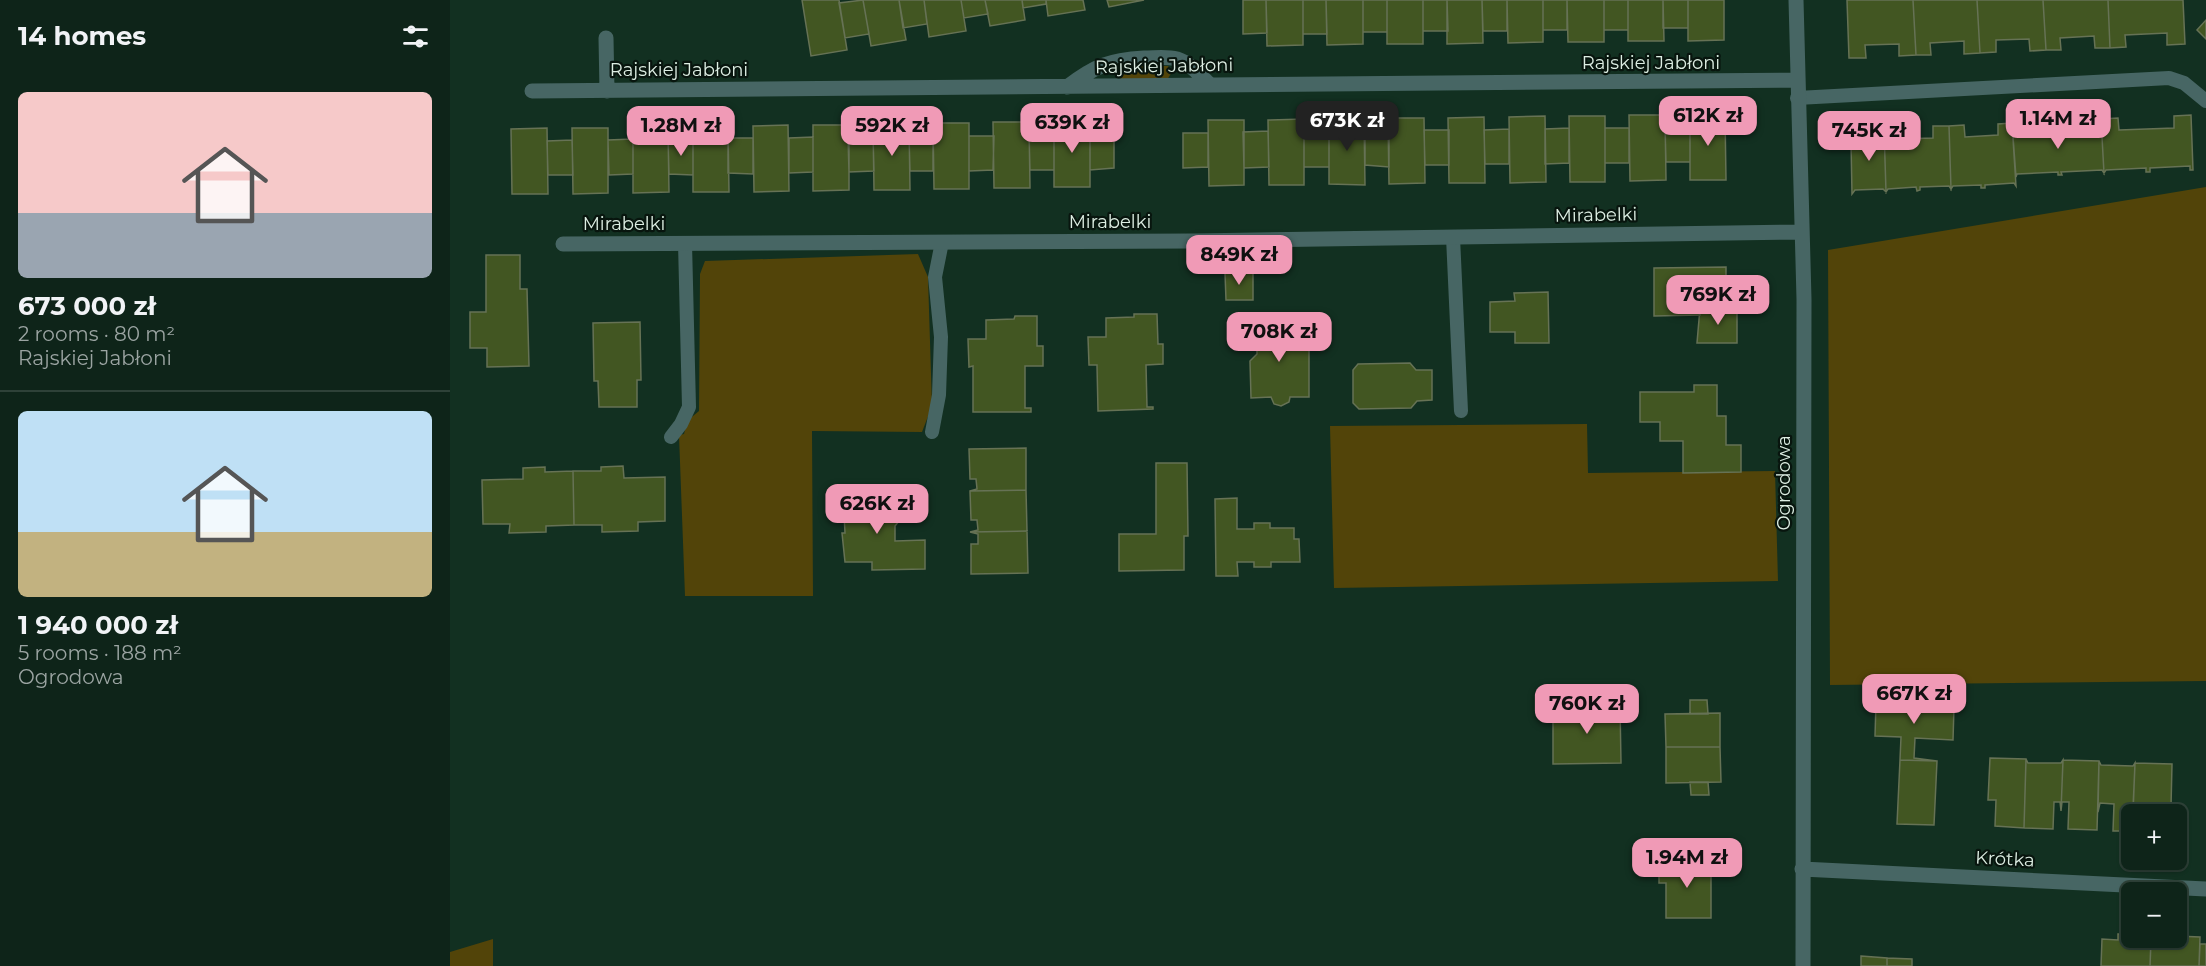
<!DOCTYPE html>
<html lang="en">
<head>
<meta charset="utf-8">
<style>
	body { margin:0; font-family:Montserrat,sans-serif; background:#172c22; color:#f1f3f6; height:100vh; display:flex; flex-direction:column; font-size:22px; white-space:nowrap }
	* { box-sizing:border-box; margin:0 }
	p { font-size:20px; color:#9ba4a2 }
	.icon { flex:none; width:33px; height:33px; fill:none; stroke:currentColor; stroke-width:2; stroke-linecap:round; stroke-linejoin:round }
	.map { position:relative; flex:1; overflow:hidden }
	.details { display:flex; flex-direction:column; background:#0e2419; width:450px }
	.details>* { flex:none }
	.fabs { position:absolute; left:1671px; top:804px; display:grid; gap:12px }
	.fabs a { display:grid; place-items:center; width:66px; height:66px; border-radius:9px; background:#0e2419; box-shadow:0 2px 4px #0004,0 0 0 2px #2e4138; font-size:30px }
	.price { position:absolute; translate:-50% -51px; padding:0 14px; border-radius:12px; background:#f09ab6; color:#111; font-size:20px; line-height:39px; filter:drop-shadow(0 2px 3px #0008) }
	.price::after { content:''; position:absolute; left:50%; top:36px; width:18px; height:14px; margin-left:-9px; background:inherit; clip-path:polygon(0 0,100% 0,50% 100%) }
	.price.selected { background:#222; color:#fff }
	ul { padding:0; list-style:none }
	li { display:grid; align-content:center; gap:12px; height:318px; padding:0 18px }
	li+li { border-top:2px solid #2e4138 }
	li span { display:grid; place-items:center; height:186px; border-radius:9px; color:#555 }
	li>.icon { margin-inline-start:auto }
	span .icon { width:108px; height:108px; fill:#fffc; stroke-width:1 }
	li b { font-size:26px }
	h2 { display:flex; justify-content:space-between; align-items:center; height:72px; padding:0 18px; font-size:26px }
	main { display:flex; flex:1; min-height:0 }
	.map>svg:first-child { display:block }
</style>
</head>
<body>
<main>
<section class="details">
<h2>14 homes<svg class="icon" aria-label="filters" viewBox="0 0 24 24"><path d="M4 7h16M4 17h16"/><circle cx="9" cy="7" r="2"/><circle cx="15" cy="17" r="2"/></svg></h2>
<ul>
<li><span style="background:linear-gradient(#f6c9c9 65%,#9aa5b1 0)"><svg class="icon" aria-label="home" viewBox="0 0 24 24"><path d="M3 11l9-7 9 7M6 9v11h12V9"/></svg></span><div><b>673 000 zł</b><p>2 rooms · 80 m²</p><p>Rajskiej Jabłoni</p></div></li>
<li><span style="background:linear-gradient(#bfe0f5 65%,#c2b280 0)"><svg class="icon" aria-label="home" viewBox="0 0 24 24"><path d="M3 11l9-7 9 7M6 9v11h12V9"/></svg></span><div><b>1 940 000 zł</b><p>5 rooms · 188 m²</p><p>Ogrodowa</p></div></li>
</ul>
</section>
<div class="map">
<svg width="1756" height="966" viewBox="0 0 1756 966">
	<rect width="100%" height="100%" fill="#123021"/>
	<path fill="#524409" d="M 675,65 L 718,66 L 722,72 L 717,80 L 670,80 L 669,69 Z
		M 1756,187 L 1756,681 L 1380,685 L 1378,250 Z
		M 468,254 L 478,277 L 482,406 L 472,432 L 362,431 L 363,596 L 235,596 L 229,435 L 234,434 L 237,421 L 249,411 L 250,274 L 255,261 Z
		M 1137,424 L 1138,473 L 1325,471 L 1328,581 L 884,588 L 880,426 Z
		M 43,939 L 43,966 L 0,966 L 0,952 Z"/>
	<path fill="#425622" stroke="#667255" stroke-width="1.5" d="M 352,0 L 389,0 L 397,50 L 361,56 Z
		M 413,0 L 419,34 L 395,38 L 389,3 Z
		M 413,0 L 449,0 L 456,40 L 421,46 Z
		M 449,0 L 474,0 L 477,24 L 453,28 Z
		M 474,0 L 511,0 L 516,31 L 479,37 Z
		M 511,0 L 535,0 L 538,14 L 514,18 Z
		M 535,0 L 572,0 L 575,20 L 540,26 Z
		M 572,0 L 596,0 L 596,4 L 573,8 Z
		M 596,0 L 633,0 L 635,10 L 598,16 Z
		M 657,0 L 694,0 L 659,7 Z
		M 793,0 L 816,0 L 817,33 L 793,34 Z
		M 816,0 L 853,0 L 853,45 L 817,46 Z
		M 853,0 L 876,0 L 877,34 L 853,34 Z
		M 876,0 L 913,0 L 913,44 L 877,45 Z
		M 913,0 L 937,0 L 937,32 L 913,32 Z
		M 937,0 L 973,0 L 973,44 L 937,44 Z
		M 973,0 L 997,0 L 998,31 L 973,31 Z
		M 997,0 L 1032,0 L 1033,43 L 997,44 Z
		M 1032,0 L 1057,0 L 1057,31 L 1033,31 Z
		M 1057,0 L 1093,0 L 1093,42 L 1058,43 Z
		M 1093,0 L 1117,0 L 1117,30 L 1093,30 Z
		M 1117,0 L 1154,0 L 1154,42 L 1118,42 Z
		M 1154,0 L 1178,0 L 1178,30 L 1154,30 Z
		M 1178,0 L 1213,0 L 1214,41 L 1178,41 Z
		M 1213,0 L 1238,0 L 1238,28 L 1213,28 Z
		M 1238,0 L 1274,0 L 1274,40 L 1238,41 Z
		M 1397,0 L 1463,0 L 1466,55 L 1449,56 L 1449,44 L 1415,45 L 1416,58 L 1399,58 Z
		M 1463,0 L 1527,0 L 1530,53 L 1514,54 L 1514,41 L 1480,43 L 1481,55 L 1466,55 Z
		M 1527,0 L 1593,0 L 1596,50 L 1580,51 L 1579,39 L 1546,40 L 1546,52 L 1530,53 Z
		M 1593,0 L 1658,0 L 1660,48 L 1645,48 L 1644,36 L 1610,38 L 1611,50 L 1596,50 Z
		M 1658,0 L 1733,0 L 1735,44 L 1717,45 L 1717,33 L 1675,35 L 1676,47 L 1660,48 Z
		M 1756,20 L 1756,39 L 1747,30 Z
		M 1240,114 L 1275,114 L 1276,180 L 1240,180 Z
		M 1179,115 L 1215,115 L 1216,180 L 1180,181 Z
		M 1741,115 L 1743,170 L 1740,170 L 1740,166 L 1700,168 L 1700,172 L 1696,172 L 1696,168 L 1656,170 L 1654,173 L 1651,119 L 1668,118 L 1669,130 L 1724,128 L 1724,116 Z
		M 1095,116 L 1096,182 L 1060,183 L 1059,117 Z
		M 1119,116 L 1155,116 L 1155,182 L 1120,182 Z
		M 1034,117 L 1035,183 L 999,183 L 998,118 Z
		M 938,118 L 974,118 L 975,183 L 939,184 Z
		M 854,119 L 854,185 L 819,185 L 818,120 Z
		M 879,119 L 914,119 L 915,185 L 879,184 Z
		M 1651,119 L 1654,173 L 1652,170 L 1611,172 L 1612,175 L 1608,175 L 1608,172 L 1567,174 L 1566,177 L 1562,123 L 1580,122 L 1581,134 L 1636,132 L 1636,120 Z
		M 758,120 L 794,120 L 794,185 L 759,186 Z
		M 640,121 L 640,187 L 604,187 L 604,122 Z
		M 543,122 L 579,122 L 580,188 L 544,188 Z
		M 459,123 L 460,190 L 424,190 L 423,124 Z
		M 483,123 L 519,123 L 519,189 L 484,189 Z
		M 1562,123 L 1566,186 L 1564,183 L 1535,185 L 1535,188 L 1531,188 L 1531,185 L 1503,186 L 1501,189 L 1499,126 L 1514,125 L 1515,137 L 1548,135 L 1548,124 Z
		M 338,125 L 339,191 L 304,192 L 303,126 Z
		M 363,125 L 399,125 L 399,190 L 363,191 Z
		M 243,126 L 278,126 L 279,192 L 243,192 Z
		M 1483,126 L 1499,126 L 1501,189 L 1499,186 L 1470,187 L 1470,190 L 1467,191 L 1466,187 L 1438,189 L 1436,192 L 1434,128 L 1449,127 L 1449,139 L 1483,138 Z
		M 183,127 L 218,127 L 219,192 L 183,193 Z
		M 1215,127 L 1240,127 L 1240,162 L 1216,162 Z
		M 97,128 L 98,194 L 62,194 L 61,129 Z
		M 122,128 L 158,128 L 158,193 L 123,194 Z
		M 1119,128 L 1119,163 L 1095,164 L 1095,129 Z
		M 1155,128 L 1179,128 L 1179,163 L 1155,163 Z
		M 1434,128 L 1436,192 L 1433,189 L 1405,190 L 1402,194 L 1401,142 L 1418,141 L 1418,129 Z
		M 1059,129 L 1059,164 L 1035,164 L 1034,130 Z
		M 974,130 L 999,130 L 999,165 L 975,165 Z
		M 818,131 L 819,167 L 794,168 L 793,132 Z
		M 879,131 L 879,167 L 854,167 L 854,132 Z
		M 915,131 L 939,131 L 939,167 L 915,165 Z
		M 733,133 L 758,133 L 758,167 L 733,168 Z
		M 579,134 L 604,134 L 604,170 L 580,170 Z
		M 640,134 L 664,134 L 664,168 L 640,170 Z
		M 423,136 L 424,171 L 399,172 L 398,137 Z
		M 459,136 L 483,136 L 483,171 L 460,171 Z
		M 519,136 L 544,136 L 543,170 L 519,171 Z
		M 363,137 L 363,172 L 339,173 L 339,138 Z
		M 278,138 L 303,138 L 303,174 L 278,173 Z
		M 183,139 L 183,174 L 159,175 L 158,140 Z
		M 218,139 L 243,139 L 243,175 L 219,174 Z
		M 122,140 L 123,175 L 98,175 L 97,141 Z
		M 36,255 L 70,255 L 70,289 L 77,289 L 79,366 L 37,367 L 37,348 L 20,348 L 20,312 L 36,312 Z
		M 1276,267 L 1276,288 L 1267,289 L 1267,308 L 1250,308 L 1250,315 L 1204,316 L 1204,268 Z
		M 775,273 L 803,273 L 803,300 L 776,300 Z
		M 1098,292 L 1099,343 L 1065,343 L 1065,332 L 1040,332 L 1040,302 L 1065,301 L 1064,293 Z
		M 1250,308 L 1287,308 L 1287,343 L 1247,343 Z
		M 684,314 L 707,314 L 708,344 L 713,344 L 713,364 L 696,365 L 697,407 L 703,407 L 703,409 L 648,411 L 647,365 L 639,365 L 638,337 L 656,337 L 656,318 L 684,317 Z
		M 565,316 L 587,316 L 587,346 L 593,346 L 593,366 L 575,366 L 575,408 L 581,408 L 581,412 L 523,412 L 523,366 L 519,367 L 518,339 L 536,339 L 536,320 L 564,319 Z
		M 834,319 L 840,324 L 840,330 L 859,330 L 859,397 L 840,397 L 839,402 L 831,406 L 824,404 L 821,397 L 801,398 L 800,361 L 807,354 L 807,348 L 796,347 L 792,338 L 798,331 L 822,330 L 822,323 Z
		M 190,322 L 191,380 L 187,380 L 187,407 L 149,407 L 148,381 L 144,381 L 143,323 Z
		M 960,363 L 966,370 L 982,370 L 982,400 L 967,401 L 961,408 L 909,409 L 903,403 L 903,370 L 908,364 Z
		M 1244,385 L 1267,385 L 1267,416 L 1276,416 L 1276,445 L 1291,445 L 1291,472 L 1233,473 L 1233,441 L 1210,441 L 1210,422 L 1190,422 L 1190,392 L 1244,392 Z
		M 576,448 L 576,490 L 520,491 L 527,489 L 526,479 L 520,479 L 519,449 Z
		M 706,463 L 737,463 L 738,536 L 734,536 L 734,570 L 669,571 L 669,534 L 706,534 Z
		M 173,466 L 174,478 L 215,477 L 215,521 L 188,522 L 188,531 L 152,532 L 152,525 L 124,525 L 123,471 L 151,471 L 151,467 Z
		M 95,467 L 95,472 L 123,471 L 124,525 L 96,526 L 96,532 L 59,533 L 60,524 L 33,524 L 32,480 L 73,479 L 73,468 Z
		M 576,490 L 577,531 L 520,532 L 528,530 L 527,520 L 521,520 L 520,491 Z
		M 394,492 L 416,492 L 416,503 L 444,502 L 444,508 L 449,513 L 449,521 L 445,526 L 445,541 L 475,540 L 475,569 L 422,570 L 422,562 L 395,562 L 392,533 L 395,533 L 394,514 L 387,514 L 386,499 L 394,498 Z
		M 787,498 L 787,529 L 804,529 L 804,523 L 820,523 L 820,528 L 844,528 L 844,539 L 849,539 L 850,562 L 821,562 L 821,567 L 804,567 L 804,562 L 787,562 L 788,576 L 766,576 L 765,499 Z
		M 577,531 L 578,573 L 521,574 L 521,544 L 528,544 L 528,534 L 520,532 Z
		M 1240,700 L 1257,700 L 1258,714 L 1240,714 Z
		M 1426,703 L 1504,707 L 1503,740 L 1465,738 L 1464,758 L 1487,761 L 1450,760 L 1451,737 L 1425,736 Z
		M 1170,706 L 1171,763 L 1103,764 L 1103,707 Z
		M 1270,713 L 1270,747 L 1216,747 L 1215,714 Z
		M 1216,747 L 1270,747 L 1271,782 L 1216,783 Z
		M 1540,758 L 1576,759 L 1574,828 L 1545,826 L 1546,800 L 1538,800 Z
		M 1576,759 L 1578,763 L 1611,763 L 1613,760 L 1611,811 L 1610,802 L 1604,802 L 1603,829 L 1574,828 Z
		M 1450,760 L 1487,761 L 1484,825 L 1447,824 Z
		M 1613,760 L 1649,761 L 1647,830 L 1618,829 L 1619,802 L 1612,802 L 1611,811 Z
		M 1649,761 L 1651,765 L 1683,766 L 1685,763 L 1682,831 L 1663,831 L 1664,804 L 1650,803 L 1648,812 Z
		M 1685,763 L 1722,764 L 1721,807 L 1712,806 L 1712,814 L 1683,814 Z
		M 1240,782 L 1258,782 L 1259,795 L 1241,795 Z
		M 1209,860 L 1237,860 L 1237,864 L 1261,864 L 1261,918 L 1216,918 L 1216,883 L 1209,883 Z
		M 1668,934 L 1682,934 L 1682,938 L 1701,938 L 1700,966 L 1651,966 L 1652,939 L 1668,940 Z
		M 1726,936 L 1750,937 L 1749,966 L 1700,966 L 1701,942 L 1717,942 L 1717,938 Z
		M 1750,944 L 1756,944 L 1756,966 L 1749,966 Z
		M 1411,956 L 1437,958 L 1437,966 L 1411,966 Z
		M 1437,958 L 1462,959 L 1462,966 L 1437,966 Z"/>
	<g fill="none" stroke-linecap="round" stroke-linejoin="round">
		<path stroke="#476664" stroke-width="14" d="M 1347,98 L 1719,78 L 1734,83 L 1756,101
			M 1003,237 L 1011,411
			M 482,432 L 489,395 L 491,337 L 485,277 L 492,242
			M 221,437 L 231,424 L 239,407 L 235,243"/>
		<path stroke="#476664" stroke-width="15" d="M 1346,0 L 1354,299 L 1353,966
			M 156,38 L 157,91
			M 617,87 C 645,66 659,60 694,58 C 705,58 716,56 727,59 C 740,63 750,75 760,85
			M 82,91 L 1347,80
			M 113,244 L 744,241 L 1351,232
			M 1352,869 L 1756,889"/>
	</g>
	<g text-anchor="middle" dominant-baseline="central" stroke-width="4.5" stroke-linejoin="round" paint-order="stroke">
		<g font-size="18" fill="#ddeee3" stroke="#08150e">
			<text x="1201" y="63">Rajskiej Jabłoni</text>
			<text transform="translate(714 66) rotate(-1)">Rajskiej Jabłoni</text>
			<text x="229" y="70">Rajskiej Jabłoni</text>
			<text transform="translate(1146 215) rotate(-1)">Mirabelki</text>
			<text x="660" y="222">Mirabelki</text>
			<text x="174" y="224">Mirabelki</text>
			<text transform="translate(1334 483) rotate(-90)">Ogrodowa</text>
			<text transform="translate(1555 859) rotate(3)">Krótka</text>
		</g>
	</g>
</svg>
<div class="fabs">
<a>+</a>
<a>−</a>
</div>
<b class="price" style="left:1258px;top:147px">612K zł</b>
<b class="price" style="left:1608px;top:150px">1.14M zł</b>
<b class="price selected" style="left:897px;top:152px">673K zł</b>
<b class="price" style="left:622px;top:154px">639K zł</b>
<b class="price" style="left:231px;top:157px">1.28M zł</b>
<b class="price" style="left:442px;top:157px">592K zł</b>
<b class="price" style="left:1419px;top:162px">745K zł</b>
<b class="price" style="left:789px;top:286px">849K zł</b>
<b class="price" style="left:1268px;top:326px">769K zł</b>
<b class="price" style="left:829px;top:363px">708K zł</b>
<b class="price" style="left:427px;top:535px">626K zł</b>
<b class="price" style="left:1464px;top:725px">667K zł</b>
<b class="price" style="left:1137px;top:735px">760K zł</b>
<b class="price" style="left:1237px;top:889px">1.94M zł</b>
</div>
</main>
</body>
</html>
